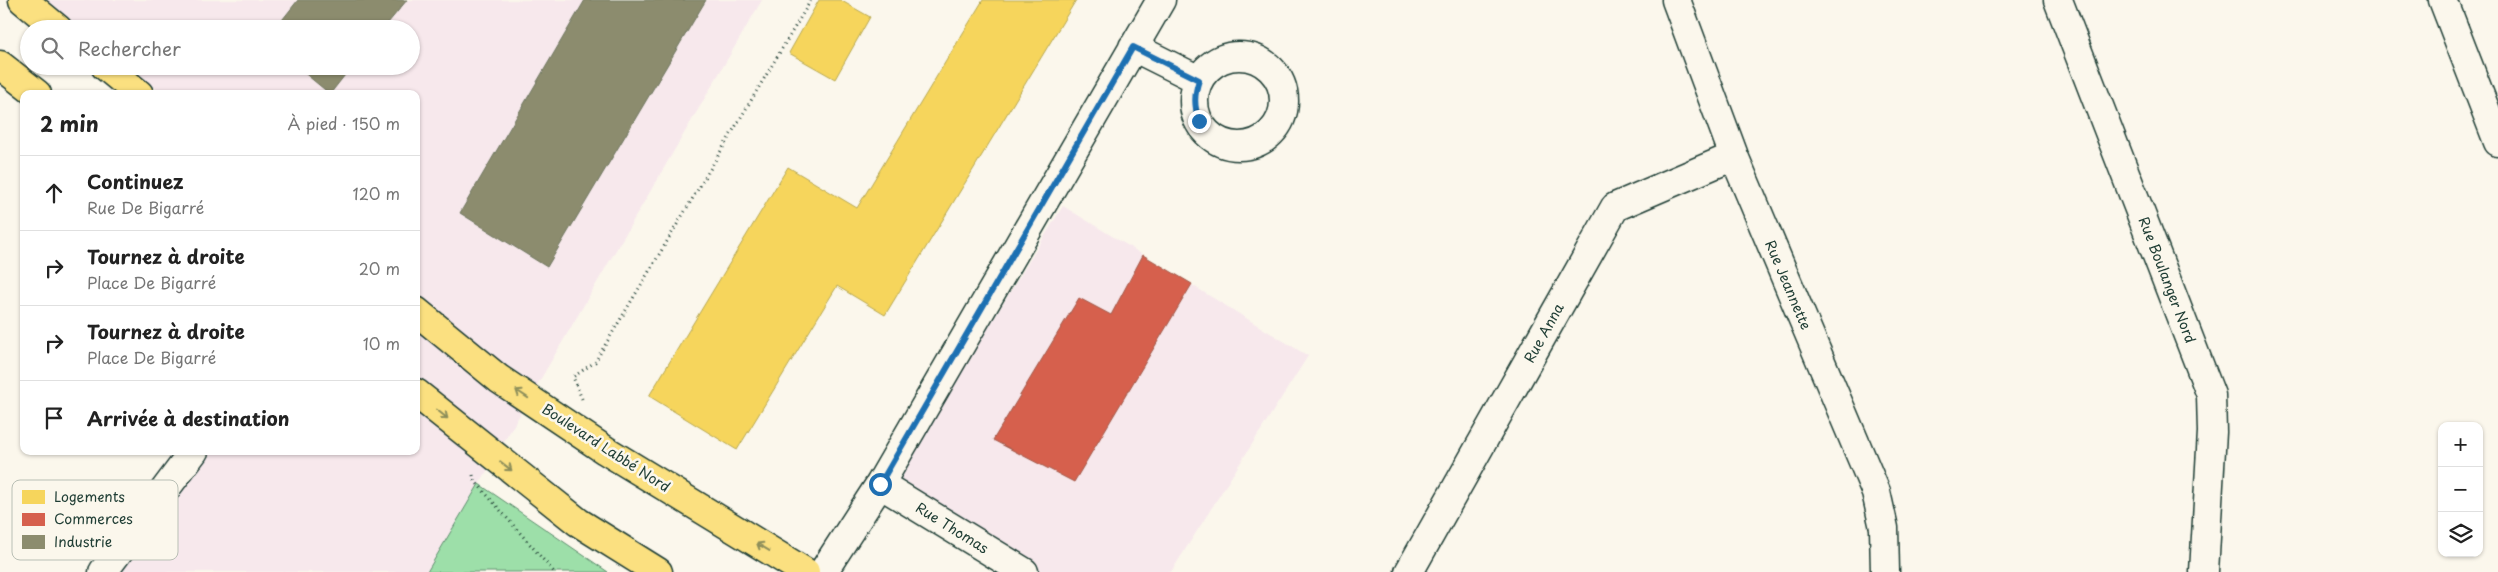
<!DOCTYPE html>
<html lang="fr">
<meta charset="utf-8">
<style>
body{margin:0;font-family:"Playpen Sans",sans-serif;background:#f6f6f6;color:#222}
.controls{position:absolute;right:15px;bottom:15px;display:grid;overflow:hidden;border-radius:10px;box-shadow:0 1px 4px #0004}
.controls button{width:45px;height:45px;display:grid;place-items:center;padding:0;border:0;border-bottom:1px solid #e0e0e0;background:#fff;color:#222;font:25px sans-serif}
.stop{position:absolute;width:15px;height:15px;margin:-11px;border:4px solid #1f6fb2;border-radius:50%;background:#fff}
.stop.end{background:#1f6fb2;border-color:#fff;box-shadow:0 1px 5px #0008}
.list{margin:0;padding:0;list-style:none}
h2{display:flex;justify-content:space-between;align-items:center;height:65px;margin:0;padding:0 20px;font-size:21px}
h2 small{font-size:16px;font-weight:400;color:#767676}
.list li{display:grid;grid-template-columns:32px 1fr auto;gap:15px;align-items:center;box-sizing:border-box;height:75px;padding:0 20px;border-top:1px solid #e0e0e0}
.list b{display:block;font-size:19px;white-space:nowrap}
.list p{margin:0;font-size:16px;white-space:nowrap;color:#767676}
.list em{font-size:16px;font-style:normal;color:#767676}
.icon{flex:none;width:28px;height:28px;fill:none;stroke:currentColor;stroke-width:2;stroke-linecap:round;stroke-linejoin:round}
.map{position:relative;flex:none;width:2498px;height:572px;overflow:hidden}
.search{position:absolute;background:#fff;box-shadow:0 1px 4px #0004;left:20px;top:20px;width:400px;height:55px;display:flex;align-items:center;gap:12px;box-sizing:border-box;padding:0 18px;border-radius:28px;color:#767676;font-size:19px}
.panel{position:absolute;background:#fff;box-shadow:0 1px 4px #0004;left:20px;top:90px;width:400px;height:365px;border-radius:10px}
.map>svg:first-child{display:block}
.built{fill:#f7e8ec}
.green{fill:#9ddfa9;stroke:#5e8e6e}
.homes{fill:#f6d55c;stroke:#b6a750}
.shops{fill:#d6604d;stroke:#9f5646}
.industry{fill:#8c8c6e;stroke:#6b745d}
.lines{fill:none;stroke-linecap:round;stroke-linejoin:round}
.minor-casing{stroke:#1f3d34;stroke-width:31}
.major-casing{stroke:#1f3d34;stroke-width:31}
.path{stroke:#1f3d34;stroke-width:3;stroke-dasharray:1 4;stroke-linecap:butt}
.minor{stroke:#fbf7ec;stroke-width:28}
.major{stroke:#fbe080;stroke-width:28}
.oneway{stroke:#8d8e5a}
.route{stroke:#1f6fb2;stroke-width:6}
.labels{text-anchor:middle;stroke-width:5;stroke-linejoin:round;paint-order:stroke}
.street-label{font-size:14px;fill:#1f3d34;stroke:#fbf7ec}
.key{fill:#fbf7ec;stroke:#b9bfb5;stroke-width:1}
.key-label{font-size:14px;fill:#1f3d34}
</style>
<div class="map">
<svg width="2498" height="572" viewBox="0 0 2498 572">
<rect width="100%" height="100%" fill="#fbf7ec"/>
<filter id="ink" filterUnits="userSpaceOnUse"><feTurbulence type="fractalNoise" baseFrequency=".02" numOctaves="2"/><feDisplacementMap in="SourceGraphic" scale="10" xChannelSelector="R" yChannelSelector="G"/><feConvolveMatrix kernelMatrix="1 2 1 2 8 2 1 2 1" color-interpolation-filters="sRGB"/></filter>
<g filter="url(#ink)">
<path class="built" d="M43 0H762L428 572H120L97 556 174 451H416V94H162L127 66H411V29H79Z
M1063 206 1308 356 1171 572H1043L893 483Z"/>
<path class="green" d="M479 484 608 572H427Z"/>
<path class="homes" d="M819 0H840L870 17 835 79 789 53Z
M983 0H1076L885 315 837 286 737 450 649 396 788 167 857 208Z"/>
<path class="shops" d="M1143 255 1192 284 1074 482 993 440 1079 298 1111 315Z"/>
<path class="industry" d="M298 0H407L383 29H275Z
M585 0H706L547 267 460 213Z
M296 66H352L330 94Z"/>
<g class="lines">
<defs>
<path id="minor" d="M1676 0 1734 156 1876 492 1884 528 1885 572
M2058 0 2211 395 2212 432 2204 572
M2443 0 2498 142
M1133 47 1199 80
M1194 101a45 45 0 1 1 90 0a45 45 0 1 1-90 0Z
M880 484 1024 572
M103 572 194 451
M823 572 880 484 1161 0
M1409 572 1615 207 1734 156"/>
<path id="major" d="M23 0 58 29
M0 65 37 94
M105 66 139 94
M416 311 499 379 605 450 805 572
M416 393 578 522 658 572"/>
</defs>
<use href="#minor" class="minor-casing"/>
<use href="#major" class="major-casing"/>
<path class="path" d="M582 399 573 377 595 362 811 0
M473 475 474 480 554 572"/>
<use href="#minor" class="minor"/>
<use href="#major" class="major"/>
</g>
<defs><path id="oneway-shaft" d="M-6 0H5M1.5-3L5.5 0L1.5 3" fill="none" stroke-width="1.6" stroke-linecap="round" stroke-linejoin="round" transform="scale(1.25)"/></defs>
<g class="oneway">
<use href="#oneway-shaft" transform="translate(522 394) rotate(-146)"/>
<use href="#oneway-shaft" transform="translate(442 414) rotate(39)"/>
<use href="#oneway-shaft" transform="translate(506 466) rotate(38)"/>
<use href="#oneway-shaft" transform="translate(763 547) rotate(-149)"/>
</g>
</g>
<g class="lines" filter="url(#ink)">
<path class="route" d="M880 484 1133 47 1199 80C1194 95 1194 105 1199 121"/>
</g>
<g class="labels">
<g class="street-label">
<text transform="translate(2167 280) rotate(69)" y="5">Rue Boulanger Nord</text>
<text transform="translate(1788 285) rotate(67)" y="5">Rue Jeannette</text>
<text transform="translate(1544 333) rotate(-61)" y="5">Rue Anna</text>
<text transform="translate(606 448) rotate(33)" y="5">Boulevard Labbé Nord</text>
<text transform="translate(952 528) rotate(32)" y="5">Rue Thomas</text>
</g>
</g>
<rect x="12" y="480" width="166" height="80" rx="8" class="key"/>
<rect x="22" y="490" width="23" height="14" fill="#f6d55c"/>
<rect x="22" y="513" width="23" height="13" fill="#d6604d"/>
<rect x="22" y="535" width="23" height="14" fill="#8c8c6e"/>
<g class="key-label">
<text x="54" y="502">Logements</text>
<text x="54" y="524">Commerces</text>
<text x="54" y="547">Industrie</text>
</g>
</svg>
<div class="controls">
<button>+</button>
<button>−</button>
<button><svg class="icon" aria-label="layers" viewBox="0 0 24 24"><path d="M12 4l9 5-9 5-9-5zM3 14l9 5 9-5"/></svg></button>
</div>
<div class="stop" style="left:880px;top:484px"></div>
<div class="stop end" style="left:1199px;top:121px"></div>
<div class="search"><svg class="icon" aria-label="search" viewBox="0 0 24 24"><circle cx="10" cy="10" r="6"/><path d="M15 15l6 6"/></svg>Rechercher</div>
<section class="panel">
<h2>2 min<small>À pied · 150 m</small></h2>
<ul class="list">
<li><svg class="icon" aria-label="ahead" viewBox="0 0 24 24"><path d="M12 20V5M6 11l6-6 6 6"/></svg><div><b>Continuez</b><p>Rue De Bigarré</p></div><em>120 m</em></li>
<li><svg class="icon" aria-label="right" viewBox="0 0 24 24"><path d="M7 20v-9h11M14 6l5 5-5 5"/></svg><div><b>Tournez à droite</b><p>Place De Bigarré</p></div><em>20 m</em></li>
<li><svg class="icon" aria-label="right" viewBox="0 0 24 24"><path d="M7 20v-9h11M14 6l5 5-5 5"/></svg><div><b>Tournez à droite</b><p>Place De Bigarré</p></div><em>10 m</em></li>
<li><svg class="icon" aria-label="arrive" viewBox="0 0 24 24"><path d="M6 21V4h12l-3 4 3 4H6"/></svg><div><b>Arrivée à destination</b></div></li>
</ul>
</section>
</div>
